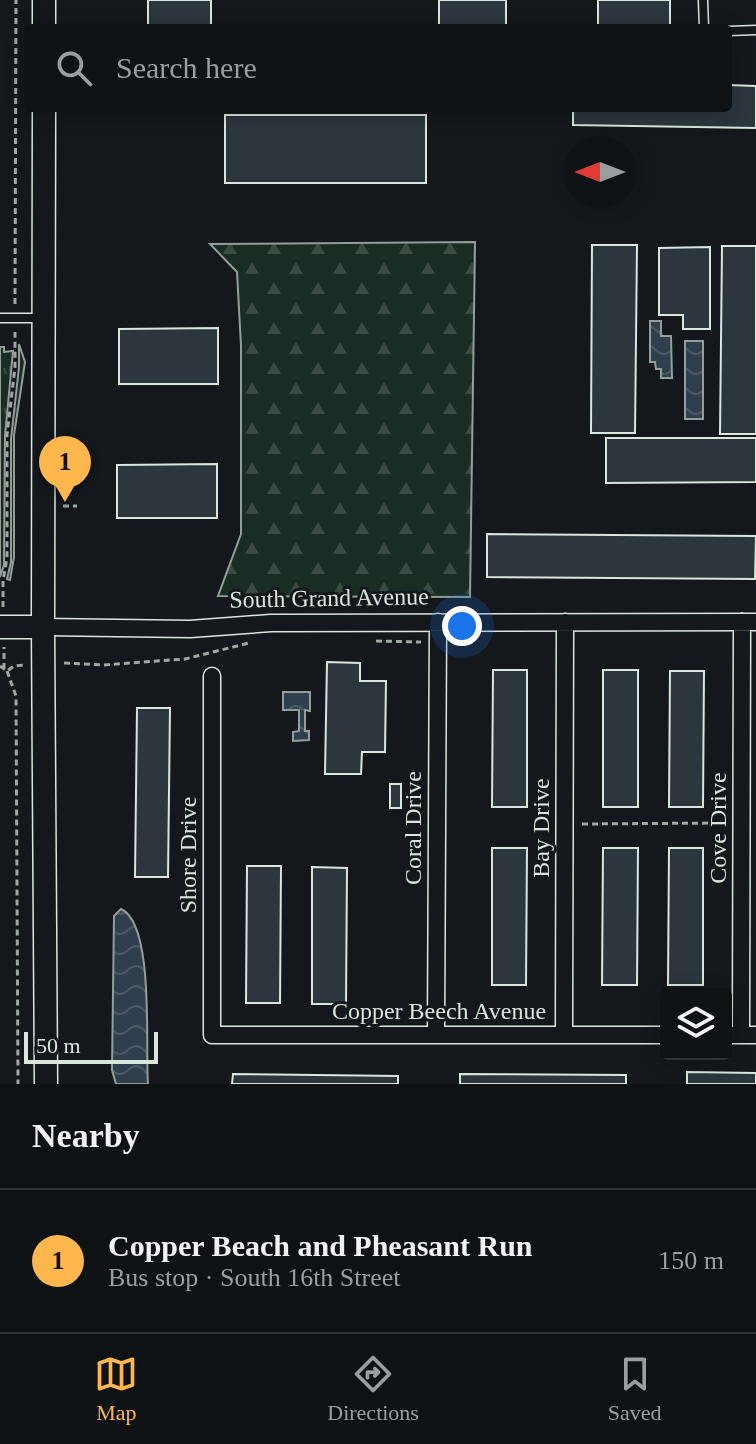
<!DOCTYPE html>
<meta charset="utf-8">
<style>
body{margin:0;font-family:"Times New Roman",serif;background:#1d2022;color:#f1f3f6}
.controls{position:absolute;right:24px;bottom:24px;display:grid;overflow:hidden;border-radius:8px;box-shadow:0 4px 20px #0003}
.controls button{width:72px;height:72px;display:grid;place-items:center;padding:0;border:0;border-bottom:2px solid #2f3234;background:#0f1215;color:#f1f3f6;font:40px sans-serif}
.compass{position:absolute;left:564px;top:136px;width:72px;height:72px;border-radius:50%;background:#0f1215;box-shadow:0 4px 20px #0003;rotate:270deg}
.scale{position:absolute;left:24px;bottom:20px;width:134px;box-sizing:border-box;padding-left:8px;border:4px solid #d8e6dc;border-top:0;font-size:22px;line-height:28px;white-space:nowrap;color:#d8e6dc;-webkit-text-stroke:6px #14181c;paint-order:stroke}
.you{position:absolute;left:462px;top:626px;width:28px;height:28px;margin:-20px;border:6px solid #fff;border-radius:50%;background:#1a73e8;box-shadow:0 0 0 12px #1a73e833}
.badge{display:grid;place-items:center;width:52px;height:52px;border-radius:50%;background:#ffb74d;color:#111;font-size:26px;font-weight:700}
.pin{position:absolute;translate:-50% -66px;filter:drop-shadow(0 2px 4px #0008)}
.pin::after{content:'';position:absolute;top:42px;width:28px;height:24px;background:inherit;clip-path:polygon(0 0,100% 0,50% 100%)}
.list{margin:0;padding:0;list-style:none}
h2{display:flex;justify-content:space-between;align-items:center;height:104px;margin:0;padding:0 32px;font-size:34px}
h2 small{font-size:26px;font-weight:400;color:#9b9ea0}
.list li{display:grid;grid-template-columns:52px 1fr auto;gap:24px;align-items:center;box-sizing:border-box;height:144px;padding:0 32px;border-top:2px solid #2f3234}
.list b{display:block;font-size:30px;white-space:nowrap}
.list p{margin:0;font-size:26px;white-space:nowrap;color:#9b9ea0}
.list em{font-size:26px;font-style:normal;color:#9b9ea0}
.icon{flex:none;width:44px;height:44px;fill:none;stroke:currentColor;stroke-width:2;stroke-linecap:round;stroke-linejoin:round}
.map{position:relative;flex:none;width:756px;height:1084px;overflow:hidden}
.search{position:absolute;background:#0f1215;box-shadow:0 4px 20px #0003;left:24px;right:24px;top:24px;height:88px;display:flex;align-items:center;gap:20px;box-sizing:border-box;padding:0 28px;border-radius:8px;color:#9b9ea0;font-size:30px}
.sheet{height:248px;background:#0f1215}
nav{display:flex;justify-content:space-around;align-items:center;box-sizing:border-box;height:112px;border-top:2px solid #2f3234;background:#0f1215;font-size:22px;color:#9b9ea0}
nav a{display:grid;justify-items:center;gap:4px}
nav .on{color:#ffb74d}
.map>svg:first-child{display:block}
.grass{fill:url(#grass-tufts);stroke:#939e99;stroke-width:2}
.forest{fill:url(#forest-firs);stroke:#939e99;stroke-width:2}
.water{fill:url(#water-waves);stroke:#939e99;stroke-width:2}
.building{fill:#2c363c;stroke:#d8e6dc;stroke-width:2}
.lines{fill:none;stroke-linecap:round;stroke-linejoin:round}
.lane-casing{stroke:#d8e6dc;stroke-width:11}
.street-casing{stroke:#d8e6dc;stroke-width:19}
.secondary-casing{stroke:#d8e6dc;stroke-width:25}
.path{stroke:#9da8a2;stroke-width:3;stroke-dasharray:6 4;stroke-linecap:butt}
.lane{stroke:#14181c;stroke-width:8}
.street{stroke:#14181c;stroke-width:16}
.secondary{stroke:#14181c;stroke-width:22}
.labels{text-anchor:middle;stroke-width:6;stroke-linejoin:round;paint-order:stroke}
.street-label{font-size:24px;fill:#d8e6dc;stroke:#14181c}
</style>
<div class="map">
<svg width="756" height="1084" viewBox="0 0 756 1084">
<defs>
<pattern id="grass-tufts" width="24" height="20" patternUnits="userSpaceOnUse" patternTransform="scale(2)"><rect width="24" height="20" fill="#1a2d24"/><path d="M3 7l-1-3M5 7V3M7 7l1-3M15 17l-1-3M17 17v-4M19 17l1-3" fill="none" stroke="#3b4b43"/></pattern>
<pattern id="forest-firs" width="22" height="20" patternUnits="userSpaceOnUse" patternTransform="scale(2)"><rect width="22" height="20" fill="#1a2d24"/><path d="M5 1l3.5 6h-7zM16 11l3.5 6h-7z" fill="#3b4b43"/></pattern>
<pattern id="water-waves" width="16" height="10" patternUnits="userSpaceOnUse" patternTransform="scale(2)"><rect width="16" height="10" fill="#2f3f4d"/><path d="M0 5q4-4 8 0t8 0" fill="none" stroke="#4c5b66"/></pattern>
</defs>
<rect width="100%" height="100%" fill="#14181c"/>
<path class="grass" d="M19 344 25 362 14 435V557L10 580 7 579 11 562V439L19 367Z
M0 347H4V352L13 351 5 436 4 565 0 577Z"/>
<path class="forest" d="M475 242 470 597 218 596 241 534V346L237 272 210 244Z"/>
<path class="water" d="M650 321H661V336H671L672 378H661V369H656L655 362H650Z
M685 341H703V419H685Z
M283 692H310V711L305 710V731H309V740L293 741V732L299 731V710H283Z
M121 909C155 924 145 1049 148 1084H116L112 1070 114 916Z"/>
<path class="building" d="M148 0H211V28H148Z
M439 0H506V28H439Z
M598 0H670V28H598Z
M728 85 756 86V128L573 125V108H728Z
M225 115H426V183H225Z
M592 245H637L635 433H591Z
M722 246H756V434H720Z
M710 247V329H683V315H659V248Z
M218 328V384H119V329Z
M606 438H756V482L606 483Z
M217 464V518H117V465Z
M487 534 756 536 755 579 487 577Z
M327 662 360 663V681H386L385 752H362L361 774H325Z
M493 670H527V807H492Z
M603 670H638V807H603Z
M670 671H704L703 807H669Z
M137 708H170L168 877H135Z
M390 784H401V808H390Z
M492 848H527L526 985H492Z
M603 848H638L637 985H602Z
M669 848H703V985H668Z
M247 866H281L280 1003H246Z
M312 867 347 868 346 1004H312Z
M687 1072 756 1073V1084H687Z
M233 1074 398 1076V1084H232Z
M460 1074 626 1075V1084H460Z"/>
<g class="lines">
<defs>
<path id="lane" d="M703 0 704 28
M728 31 756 30
M0 318H43"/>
<path id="street" d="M43 627 190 629 271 623 756 622
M212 676V1035H666
M436 1035 438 622
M564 1035 565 622
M726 1035H756
M741 1035 742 622"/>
<path id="secondary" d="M44 28V0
M44 108 43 627 46 1084
M0 627H43"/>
</defs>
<use href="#lane" class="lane-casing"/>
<use href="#street" class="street-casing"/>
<use href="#secondary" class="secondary-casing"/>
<path class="path" d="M15 304 16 0
M63 506H77
M3 607V581L7 558V435L15 367V332
M376 641 421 642
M64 663 103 665 185 659 249 643
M0 666 7 671 14 666 24 665
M4 669V647
M7 671 16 696 18 1084
M582 824 724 823"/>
<use href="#lane" class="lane"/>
<use href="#street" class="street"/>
<use href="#secondary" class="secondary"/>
</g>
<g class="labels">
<g class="street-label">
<text transform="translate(329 598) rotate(-1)" y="8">South Grand Avenue</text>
<text transform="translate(413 828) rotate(-90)" y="8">Coral Drive</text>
<text transform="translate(541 828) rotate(-90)" y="8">Bay Drive</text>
<text transform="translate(718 828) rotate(-90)" y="8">Cove Drive</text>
<text transform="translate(188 855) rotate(-90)" y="8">Shore Drive</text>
<text x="439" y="1019">Copper Beech Avenue</text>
</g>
</g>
</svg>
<div class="controls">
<button><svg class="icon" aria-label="layers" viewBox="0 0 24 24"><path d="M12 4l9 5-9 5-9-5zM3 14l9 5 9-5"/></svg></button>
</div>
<svg class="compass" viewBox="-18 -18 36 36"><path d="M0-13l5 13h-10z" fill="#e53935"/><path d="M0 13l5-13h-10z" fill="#9b9ea0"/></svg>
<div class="scale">50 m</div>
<div class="you"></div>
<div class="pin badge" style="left:65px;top:502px">1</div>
<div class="search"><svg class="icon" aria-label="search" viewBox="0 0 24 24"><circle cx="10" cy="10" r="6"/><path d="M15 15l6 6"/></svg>Search here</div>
</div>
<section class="sheet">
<h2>Nearby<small></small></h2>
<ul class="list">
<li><span class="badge">1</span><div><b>Copper Beach and Pheasant Run</b><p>Bus stop · South 16th Street</p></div><em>150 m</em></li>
</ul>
</section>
<nav>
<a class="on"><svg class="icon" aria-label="map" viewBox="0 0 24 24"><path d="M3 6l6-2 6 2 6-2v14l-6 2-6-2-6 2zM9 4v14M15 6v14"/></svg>Map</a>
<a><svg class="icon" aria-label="directions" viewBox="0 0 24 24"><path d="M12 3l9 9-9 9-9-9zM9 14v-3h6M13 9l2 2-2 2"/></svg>Directions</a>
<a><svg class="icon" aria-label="saved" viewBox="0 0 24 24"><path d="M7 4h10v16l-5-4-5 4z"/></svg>Saved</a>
</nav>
